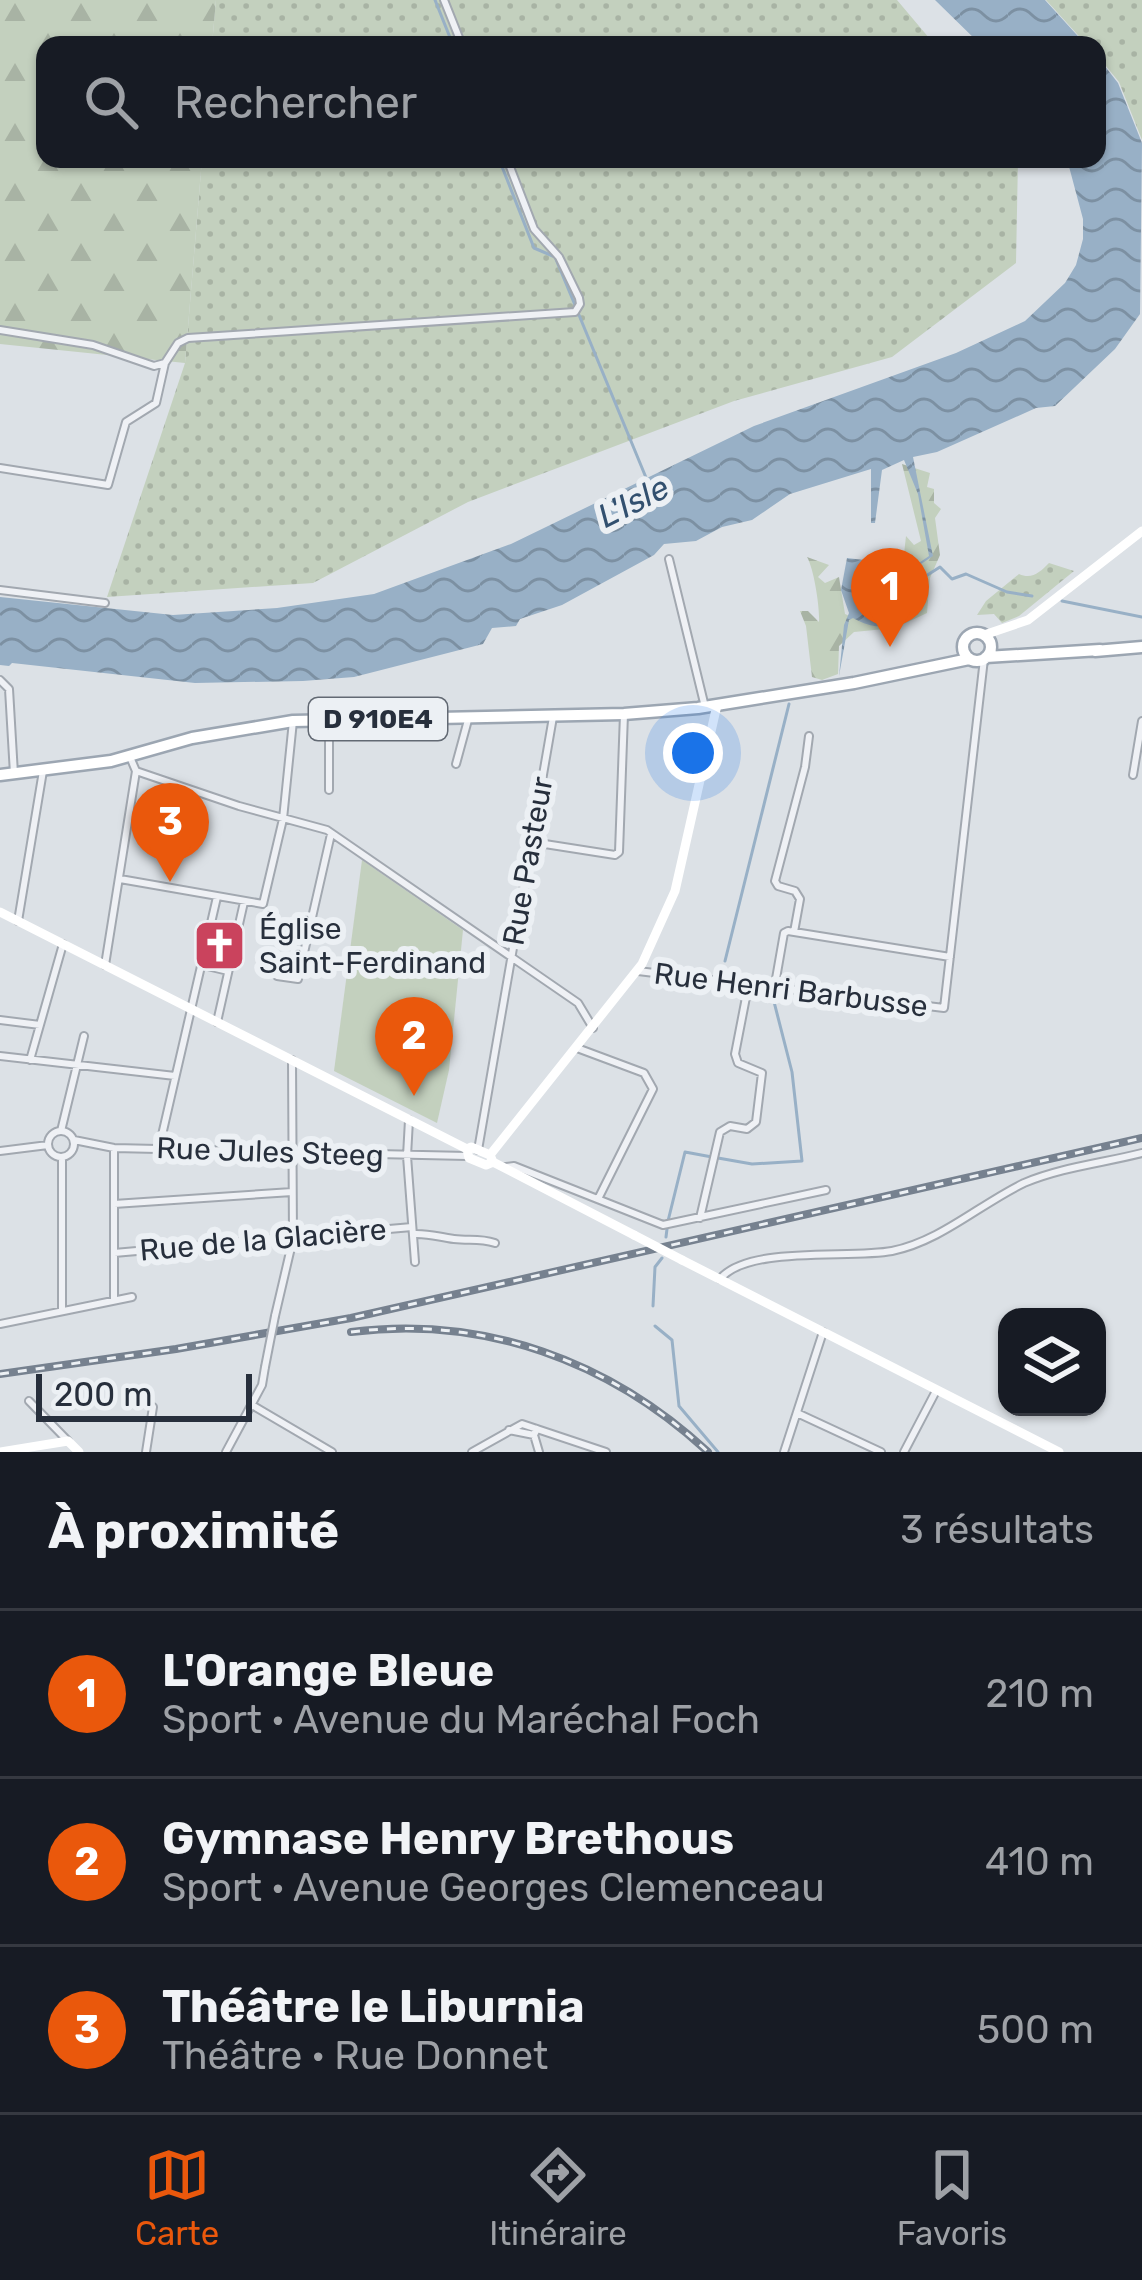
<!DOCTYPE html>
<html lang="fr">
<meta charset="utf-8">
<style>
body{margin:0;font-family:Rubik,sans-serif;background:#20242c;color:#f1f3f6}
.controls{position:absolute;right:36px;bottom:36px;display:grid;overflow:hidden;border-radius:24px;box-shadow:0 3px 9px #0004}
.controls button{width:108px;height:108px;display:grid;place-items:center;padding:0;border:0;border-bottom:3px solid #363941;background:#171b24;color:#f1f3f6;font:60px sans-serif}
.scale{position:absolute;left:36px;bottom:30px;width:216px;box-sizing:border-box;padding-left:12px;border:6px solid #272f3c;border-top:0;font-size:33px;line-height:42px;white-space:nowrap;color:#272f3c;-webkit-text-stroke:9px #ecf0f4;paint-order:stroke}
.you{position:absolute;left:693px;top:753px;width:42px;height:42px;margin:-30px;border:9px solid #fff;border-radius:50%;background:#1a73e8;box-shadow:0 0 0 18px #1a73e833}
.badge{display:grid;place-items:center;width:78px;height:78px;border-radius:50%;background:#ea580c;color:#fff;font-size:39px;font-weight:700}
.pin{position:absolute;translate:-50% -99px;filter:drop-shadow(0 3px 6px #0008)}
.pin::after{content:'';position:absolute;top:63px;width:42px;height:36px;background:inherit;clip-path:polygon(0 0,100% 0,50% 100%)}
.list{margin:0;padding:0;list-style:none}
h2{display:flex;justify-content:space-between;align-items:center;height:156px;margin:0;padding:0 48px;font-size:51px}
h2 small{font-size:39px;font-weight:400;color:#9ea1a6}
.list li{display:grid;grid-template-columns:78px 1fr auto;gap:36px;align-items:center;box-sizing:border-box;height:168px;padding:0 48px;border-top:3px solid #363941}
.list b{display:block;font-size:45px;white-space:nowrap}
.list p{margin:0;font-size:39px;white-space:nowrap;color:#9ea1a6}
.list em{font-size:39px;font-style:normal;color:#9ea1a6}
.icon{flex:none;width:66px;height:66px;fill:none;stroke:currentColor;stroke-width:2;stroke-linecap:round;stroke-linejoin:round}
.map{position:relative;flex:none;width:1142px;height:1452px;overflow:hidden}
.search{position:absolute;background:#171b24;box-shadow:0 3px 9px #0004;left:36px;right:36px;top:36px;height:132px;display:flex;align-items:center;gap:30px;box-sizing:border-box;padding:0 42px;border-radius:24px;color:#9ea1a6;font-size:45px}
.sheet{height:660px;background:#171b24}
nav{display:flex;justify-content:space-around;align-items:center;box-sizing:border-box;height:168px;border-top:3px solid #363941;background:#171b24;font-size:33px;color:#9ea1a6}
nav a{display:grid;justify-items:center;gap:6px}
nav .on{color:#ea580c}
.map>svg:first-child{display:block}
.grass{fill:url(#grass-dots)}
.forest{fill:url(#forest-firs)}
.garden{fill:#c3d0be}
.water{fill:url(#water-waves)}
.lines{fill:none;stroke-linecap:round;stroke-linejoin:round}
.stream{stroke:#98b0c6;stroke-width:3}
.street-casing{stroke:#a2a8b0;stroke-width:10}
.primary-casing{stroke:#9ca6b2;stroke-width:15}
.street{stroke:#eff1f5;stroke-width:6}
.secondary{stroke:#fff;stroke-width:9}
.primary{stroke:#fff;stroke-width:10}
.rail-casing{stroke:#76818f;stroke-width:8}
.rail{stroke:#ecf0f4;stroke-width:3;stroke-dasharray:9;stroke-linecap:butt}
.street-bridge-casing{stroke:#a2a8b0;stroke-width:10;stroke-linecap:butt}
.street-bridge{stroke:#eff1f5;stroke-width:6}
.secondary-bridge{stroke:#fff;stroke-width:9}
.labels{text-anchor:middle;stroke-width:12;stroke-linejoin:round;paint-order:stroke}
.shield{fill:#ecf0f4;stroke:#626973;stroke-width:3}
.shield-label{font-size:27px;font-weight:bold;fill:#272f3c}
.street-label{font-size:30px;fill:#272f3c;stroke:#ecf0f4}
.poi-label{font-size:30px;fill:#272f3c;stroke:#ecf0f4;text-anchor:start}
.water-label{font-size:33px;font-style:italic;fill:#32506f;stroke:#ecf0f4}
</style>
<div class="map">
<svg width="1142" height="1452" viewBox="0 0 1142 1452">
<defs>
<pattern id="grass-dots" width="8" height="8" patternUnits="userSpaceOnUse" patternTransform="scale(3)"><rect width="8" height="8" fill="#c3d0be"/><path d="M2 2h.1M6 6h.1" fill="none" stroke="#a8b3a4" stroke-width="1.8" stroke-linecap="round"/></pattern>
<pattern id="forest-firs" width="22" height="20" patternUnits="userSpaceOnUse" patternTransform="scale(3)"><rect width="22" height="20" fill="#c3d0be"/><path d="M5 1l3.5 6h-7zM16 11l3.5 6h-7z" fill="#a8b3a4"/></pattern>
<pattern id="water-waves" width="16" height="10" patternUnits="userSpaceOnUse" patternTransform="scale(3)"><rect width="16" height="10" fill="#98b0c6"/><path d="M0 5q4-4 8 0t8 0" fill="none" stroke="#7c90a2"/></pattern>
</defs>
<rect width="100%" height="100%" fill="#dce1e6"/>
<path class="grass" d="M216 0H897L935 45H212Z
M1046 0H1142V140L1119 82 1097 55V45H1087Z
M202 159H1018L1016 263 892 357 734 401 468 502 313 583 107 597 185 363Z
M1049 563 1074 571 1019 616 1002 623 994 614 977 615 986 601 1019 574C1032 580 1040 572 1049 563Z"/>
<path class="forest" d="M0 0H216L212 45H45V159H202L185 363 0 344Z
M902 464 930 473 927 487 934 489V503L941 509 935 518 940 555 930 578 927 613 895 628 854 632 839 646 838 674 822 680 812 677 806 626 800 611H808L819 622C820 608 814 569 807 557L829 565 818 577 825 583 839 577 845 614C896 637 898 627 912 579L899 562 904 554 906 536 914 545 921 541Z"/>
<path class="garden" d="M362 860 463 930 449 1070 437 1123 334 1071Z"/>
<path class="water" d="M935 0H1045L1086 45H981Z
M1097 56 1118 83 1142 143 1140 314 1115 349 1055 406 1036 408 937 452 913 457 933 556 921 564V572L910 573C902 610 897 642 853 618L849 620 839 676 844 625 849 613 841 590 847 558 907 565 910 569 929 556 918 494 904 460 882 470 875 523H871V469L790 494 752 520 722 527 696 541 664 544 654 555 562 605 520 619 516 626 492 628 483 644 354 677 303 681 195 683 12 663 9 666 0 665V597L173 615 277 608 374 594 511 544 754 426 956 353 1025 321 1065 283 1076 265 1083 239V219L1067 159H1097Z"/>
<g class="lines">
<path class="stream" d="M435 0 453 45
M499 159 534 248 555 257 575 305
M579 315 647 480
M907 588 940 567 952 579 966 574 1007 592 1032 596
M1062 601 1142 617
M725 961 789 704
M718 1158 752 1164 802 1161 792 1072 772 994
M668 1221 685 1152 712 1157
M666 1237 667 1229
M653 1306 655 1267 662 1258
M655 1326 672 1340 679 1406 718 1452"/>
<defs>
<path id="street" d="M444 0 462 45
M0 330 93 345 154 366 165 363 178 343 188 338 575 312 580 304 579 298 559 257 534 229 507 159
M0 468 108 485 126 422 156 403 165 363
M669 559 705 707
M0 590 105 603
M0 680 9 689 14 774
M329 720V790
M456 764 468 720
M136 771 239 806 327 830 578 1003 593 1028
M1133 775 1142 721
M532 842 615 855 619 852 624 714
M120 879 263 904 283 819 293 721
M18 921 43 771
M794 932 800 899 795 891 778 886 775 881 805 767 809 736
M105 965 136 771 130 757
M203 965 228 971
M638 971 944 1008 984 659
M277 976 298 979 331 834
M774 990 784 933 788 931 950 957
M0 1020 40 1025
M217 1022 244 902
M577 1048 644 1073 653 1089 598 1199
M0 1056 175 1076
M30 1060 63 944
M409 1120 407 1156 415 1262
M48 1144a13 13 0 1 1 26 0a13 13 0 1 1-26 0Z
M61 1131 84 1036
M74 1140 114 1148 467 1156
M114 1148V1300
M159 1148 217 897
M478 1150 553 717
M0 1151 48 1145
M62 1158V1311
M506 1167 514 1166 663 1225 826 1190
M114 1204 292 1192
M700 1218 720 1132 730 1126 747 1129 756 1122 762 1073 738 1063 735 1054 748 987
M413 1234C429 1233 438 1237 454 1239 469 1241 479 1238 495 1243
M114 1253 412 1227
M720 1279C748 1245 849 1259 892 1251 941 1241 980 1204 1024 1183 1062 1167 1103 1163 1142 1153
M275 1316 293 1239 292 1060
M0 1324 132 1297
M29 1401 68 1441
M252 1405 332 1452
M797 1413 881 1452
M509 1430 534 1435 537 1429
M534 1435 539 1452
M146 1452 153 1407
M226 1452 262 1385 265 1367
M472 1452 522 1424 606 1452
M784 1452 823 1332
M904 1452 936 1391"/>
<path id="primary" d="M963 647a14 14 0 1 1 28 0a14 14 0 1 1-28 0Z
M1095 651 1142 647
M986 657 1100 650
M0 775 111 761 192 738 293 721 624 714 698 708 854 683 969 659"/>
</defs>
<use href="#street" class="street-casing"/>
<use href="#primary" class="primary-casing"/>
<use href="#street" class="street"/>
<path class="secondary" d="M984 635 1028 620 1142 531
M0 912 467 1149 471 1147 490 1155 493 1162 486 1165 469 1158 467 1149
M490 1155 642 964 675 891 717 705
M493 1162 634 1235
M682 1260 1059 1452
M0 1452 68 1441 79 1452"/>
<use href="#primary" class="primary"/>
<defs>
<path id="rail" d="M351 1332C484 1315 610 1361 708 1452
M0 1374 176 1349 351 1318 1142 1138"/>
</defs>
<use href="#rail" class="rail-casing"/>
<use href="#rail" class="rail"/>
<defs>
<path id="street-bridge" d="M265 1367 275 1316"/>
</defs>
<use href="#street-bridge" class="street-bridge-casing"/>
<use href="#street-bridge" class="street-bridge"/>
<path class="secondary-bridge" d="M634 1235 682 1260"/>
</g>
<defs>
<symbol id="church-square" viewBox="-11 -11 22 22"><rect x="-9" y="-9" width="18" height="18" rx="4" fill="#ca435d" stroke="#ecf0f4"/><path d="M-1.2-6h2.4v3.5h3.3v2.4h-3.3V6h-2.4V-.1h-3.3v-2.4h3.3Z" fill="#fff"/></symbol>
</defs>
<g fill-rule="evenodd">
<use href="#church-square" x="190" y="916" width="59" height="59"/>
</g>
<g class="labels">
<rect class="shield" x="309" y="698" width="138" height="42" rx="9"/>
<g class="shield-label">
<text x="378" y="728">D 910E4</text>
</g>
<g class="street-label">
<text transform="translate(528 861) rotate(-80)" y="10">Rue Pasteur</text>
<text transform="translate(791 990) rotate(7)" y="10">Rue Henri Barbusse</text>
<text transform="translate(270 1152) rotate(2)" y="10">Rue Jules Steeg</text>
<text transform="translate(263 1240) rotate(-5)" y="10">Rue de la Glacière</text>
</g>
<g class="poi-label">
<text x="259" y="939">Église<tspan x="259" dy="34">Saint-Ferdinand</tspan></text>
</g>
<g class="water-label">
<text transform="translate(633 501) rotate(-27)" y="12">L'Isle</text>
</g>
</g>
</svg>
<div class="controls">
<button><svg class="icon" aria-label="layers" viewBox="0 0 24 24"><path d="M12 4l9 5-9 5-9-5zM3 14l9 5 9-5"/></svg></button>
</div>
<div class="scale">200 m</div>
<div class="you"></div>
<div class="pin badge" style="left:890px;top:647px">1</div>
<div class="pin badge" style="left:414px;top:1096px">2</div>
<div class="pin badge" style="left:170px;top:882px">3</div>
<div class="search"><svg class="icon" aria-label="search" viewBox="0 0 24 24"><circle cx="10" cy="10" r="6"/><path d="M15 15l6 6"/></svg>Rechercher</div>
</div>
<section class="sheet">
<h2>À proximité<small>3 résultats</small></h2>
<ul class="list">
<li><span class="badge">1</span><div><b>L'Orange Bleue</b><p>Sport · Avenue du Maréchal Foch</p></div><em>210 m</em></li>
<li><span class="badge">2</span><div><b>Gymnase Henry Brethous</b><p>Sport · Avenue Georges Clemenceau</p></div><em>410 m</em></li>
<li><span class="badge">3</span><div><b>Théâtre le Liburnia</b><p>Théâtre · Rue Donnet</p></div><em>500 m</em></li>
</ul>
</section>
<nav>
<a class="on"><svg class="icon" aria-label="map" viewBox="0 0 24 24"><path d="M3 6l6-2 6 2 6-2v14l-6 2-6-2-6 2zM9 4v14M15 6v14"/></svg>Carte</a>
<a><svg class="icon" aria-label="directions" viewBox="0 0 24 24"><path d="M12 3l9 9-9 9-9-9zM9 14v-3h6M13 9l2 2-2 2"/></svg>Itinéraire</a>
<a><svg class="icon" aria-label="saved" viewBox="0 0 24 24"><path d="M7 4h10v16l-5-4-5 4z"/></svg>Favoris</a>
</nav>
